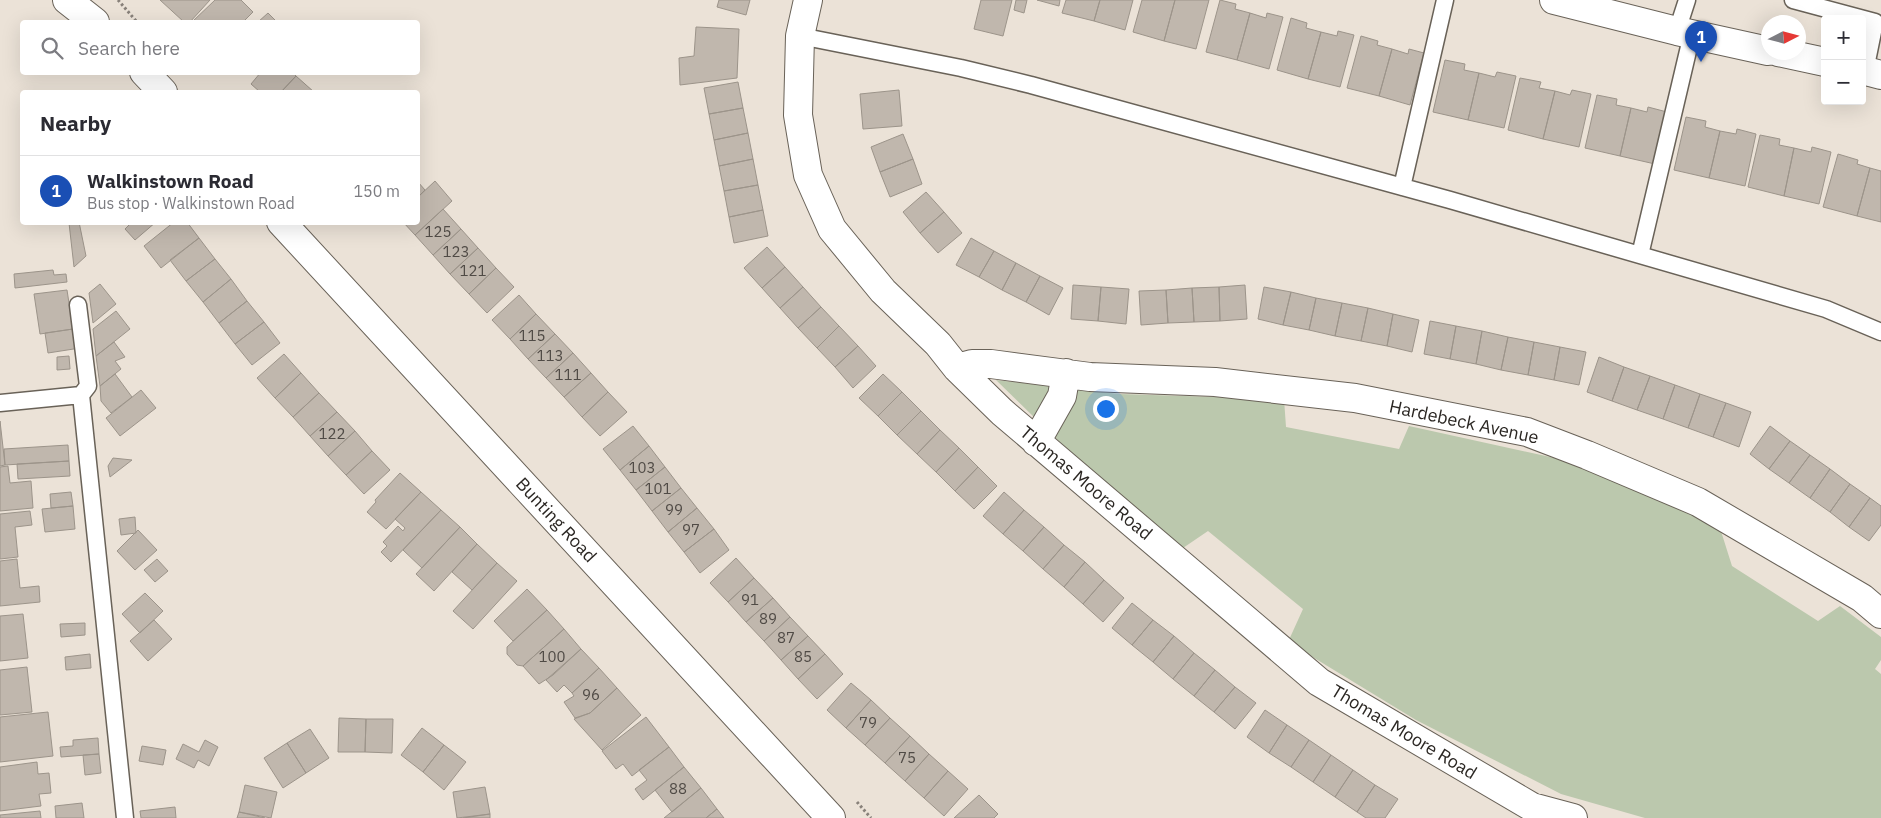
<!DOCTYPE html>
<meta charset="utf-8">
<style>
body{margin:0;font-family:"IBM Plex Sans",sans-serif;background:#f2f2f3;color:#2b2b33}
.controls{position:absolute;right:15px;top:15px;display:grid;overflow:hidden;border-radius:5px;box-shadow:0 5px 20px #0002}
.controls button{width:45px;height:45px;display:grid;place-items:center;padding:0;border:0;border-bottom:1px solid #e1e1e2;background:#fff;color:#2b2b33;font:25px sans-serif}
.compass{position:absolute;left:1761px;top:15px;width:45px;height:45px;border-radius:50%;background:#fff;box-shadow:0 5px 20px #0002;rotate:84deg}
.you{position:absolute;left:1105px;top:408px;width:18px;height:18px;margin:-12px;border:4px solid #fff;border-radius:50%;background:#1a73e8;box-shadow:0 0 0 8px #1a73e833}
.badge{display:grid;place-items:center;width:32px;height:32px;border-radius:50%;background:#126268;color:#fff;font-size:16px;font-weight:700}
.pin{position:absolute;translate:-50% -41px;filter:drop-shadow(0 1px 2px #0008)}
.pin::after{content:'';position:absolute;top:26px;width:18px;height:15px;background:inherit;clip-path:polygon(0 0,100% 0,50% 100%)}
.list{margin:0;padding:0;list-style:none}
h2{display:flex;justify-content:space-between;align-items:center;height:65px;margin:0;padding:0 20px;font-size:21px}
h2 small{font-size:16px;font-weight:400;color:#7c7c81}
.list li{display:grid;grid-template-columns:32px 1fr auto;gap:15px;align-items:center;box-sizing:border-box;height:70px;padding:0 20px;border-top:1px solid #e1e1e2}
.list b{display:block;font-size:19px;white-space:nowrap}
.list p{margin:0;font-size:16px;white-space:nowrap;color:#7c7c81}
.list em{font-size:16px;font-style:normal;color:#7c7c81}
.icon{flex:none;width:28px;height:28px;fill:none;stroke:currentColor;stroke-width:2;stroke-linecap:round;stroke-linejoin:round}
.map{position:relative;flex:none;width:1881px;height:818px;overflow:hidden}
.search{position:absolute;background:#fff;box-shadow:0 5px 20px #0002;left:20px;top:20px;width:400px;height:55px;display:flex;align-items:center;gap:12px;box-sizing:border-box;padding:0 18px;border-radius:5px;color:#7c7c81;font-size:19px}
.panel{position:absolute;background:#fff;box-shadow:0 5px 20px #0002;left:20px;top:90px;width:400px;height:135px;border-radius:5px}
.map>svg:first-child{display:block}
.green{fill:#bbc8ad}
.building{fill:#c0b7ad;stroke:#9c948a}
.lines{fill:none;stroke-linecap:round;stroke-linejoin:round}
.service-casing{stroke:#696258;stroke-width:19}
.minor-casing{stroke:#696258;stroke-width:30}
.secondary-casing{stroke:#696258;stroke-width:30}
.path{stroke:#88817a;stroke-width:3;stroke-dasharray:2.5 2.5;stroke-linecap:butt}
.service{stroke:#fff;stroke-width:16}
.minor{stroke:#fff;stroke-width:28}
.secondary{stroke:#fff;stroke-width:28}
.labels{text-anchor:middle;stroke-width:4;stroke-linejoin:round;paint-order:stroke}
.number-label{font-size:15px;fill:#504b46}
.street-label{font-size:18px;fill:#2b2723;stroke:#fff}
</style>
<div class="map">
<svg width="1881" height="818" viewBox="0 0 1881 818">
<rect width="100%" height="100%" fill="#ebe2d7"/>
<path class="green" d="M996 380 1120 394 1284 399 1286 427 1399 449 1409 426 1587 465 1720 528 1732 566 1818 621 1840 606 1881 637V660L1875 669 1881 674V818H1645L1561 794 1416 720 1288 642 1303 609 1208 531 1183 548 1079 461Z"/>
<path class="building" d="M160 0H210L190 22H184Z
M215 0H241L253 12 243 22H192Z
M719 0H750L746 15 717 7Z
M981 0H1012L1003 36 974 29Z
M1016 0H1027L1024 13 1014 10Z
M1037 0H1060L1059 6Z
M1066 0H1100L1094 21 1062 13Z
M1100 0H1133L1125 30 1094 21Z
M1142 0H1175L1164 41 1133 32Z
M1175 0H1209L1196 49 1164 41Z
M1220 0 1236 4 1235 9 1250 13 1237 60 1206 52Z
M268 13 277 22H258Z
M1250 13 1266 18 1267 13 1283 17 1269 69 1237 60Z
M1291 18 1307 23 1306 28 1321 32 1308 79 1277 70Z
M696 27 739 29 737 78 680 85 679 58 694 56Z
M1338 31 1354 35 1340 87 1308 79 1321 32 1337 36Z
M1361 36 1378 41 1377 45 1392 49 1379 96 1347 88Z
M1392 49 1408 54 1409 49 1424 53 1410 105 1379 96Z
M1445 60 1465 64 1464 70 1479 73 1468 120 1433 112Z
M261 72H292L296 76 281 92H260L251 84Z
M1497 72 1516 76 1504 128 1468 120 1479 73 1495 77Z
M296 76 314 92H281Z
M1520 78 1541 82 1539 88 1555 91 1543 139 1508 130Z
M738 82 743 108 709 114 704 88Z
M899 90 902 126 863 129 860 94Z
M1572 90 1591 94 1579 147 1543 139 1555 91 1570 95Z
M1597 95 1617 99 1616 105 1631 108 1620 156 1585 148Z
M1648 107 1667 112 1655 164 1620 156 1631 108 1647 112Z
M743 108 748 133 714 140 709 114Z
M1686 117 1706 121 1705 127 1720 131 1709 178 1674 170Z
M1737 129 1756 134 1745 186 1709 178 1720 131 1736 134Z
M748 133 753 159 719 166 714 140Z
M903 134 913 159 880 172 871 147Z
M1760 135 1780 139 1779 145 1794 148 1784 196 1748 187Z
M1812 147 1831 152 1819 204 1784 196 1794 148 1811 152Z
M1838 154 1858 160 1857 164 1870 168 1857 216 1823 207Z
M753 159 758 185 724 191 719 166Z
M913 159 922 184 890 197 880 172Z
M1870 168 1881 171V222L1857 216Z
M435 181 452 201 415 235 403 222H418V197Z
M418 182 425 190 418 197Z
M758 185 763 210 729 217 724 191Z
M926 192 944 212 920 233 903 212Z
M443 209 461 229 433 255 415 235Z
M763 210 768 236 734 243 729 217Z
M944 212 962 233 938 253 920 233Z
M79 222 86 256 74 267 69 223Z
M132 222H156L135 240 125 229Z
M174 222H187L199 238 161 268 144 246Z
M461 229 478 248 450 274 433 255Z
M199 238 215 259 186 281 170 260Z
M971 238 994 251 979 277 956 265Z
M767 247 785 267 762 288 744 268Z
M478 248 496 268 469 294 450 274Z
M994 251 1016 263 1002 290 979 277Z
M215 259 231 279 203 302 186 281Z
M1016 263 1040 276 1026 302 1002 290Z
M785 267 803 287 780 308 762 288Z
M496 268 514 287 487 313 469 294Z
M53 270 54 275 66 274 67 282 15 288 14 274Z
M1040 276 1063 288 1049 315 1026 302Z
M231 279 247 301 219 323 203 302Z
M100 284 116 304 93 323 89 293Z
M1073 285 1101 287 1098 321 1071 319Z
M1245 285 1247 319 1220 321 1219 287Z
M803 287 821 307 798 328 780 308Z
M1101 287 1129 289 1126 324 1098 321Z
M1219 287 1220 321 1194 322 1192 288Z
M1264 287 1291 292 1283 325 1258 319Z
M1192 288 1194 322 1168 323 1166 290Z
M67 290 73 329 40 334 34 294Z
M1166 290 1168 323 1141 325 1139 291Z
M1291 292 1316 298 1309 330 1283 325Z
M519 295 536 314 510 339 492 320Z
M1316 298 1342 303 1335 336 1309 330Z
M247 301 264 322 235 344 219 323Z
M1342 303 1368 308 1361 341 1335 336Z
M821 307 839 326 817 348 798 328Z
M1368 308 1393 314 1387 346 1361 341Z
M116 311 130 329 96 356 93 329Z
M536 314 555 334 528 359 510 339Z
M1393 314 1419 320 1412 352 1387 346Z
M1430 321 1456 326 1450 359 1424 354Z
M264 322 280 343 252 365 235 344Z
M839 326 858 346 835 367 817 348Z
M1456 326 1482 331 1476 364 1450 359Z
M73 329V335H78L80 348 48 353 45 333Z
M1482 331 1508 337 1501 370 1476 364Z
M555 334 573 353 546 378 528 359Z
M1508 337 1534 342 1528 375 1501 370Z
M114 342 125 357 115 361 121 369 100 386 96 356Z
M1534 342 1560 347 1554 380 1528 375Z
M858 346 876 366 853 388 835 367Z
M1560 347 1586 352 1579 385 1554 380Z
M573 353 591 373 564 397 546 378Z
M284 354 301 373 275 398 257 378Z
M69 356 70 369 57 370V357Z
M1599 357 1624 367 1612 401 1587 392Z
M1624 367 1650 376 1637 410 1612 401Z
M301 373 319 393 293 417 275 398Z
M591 373 608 392 582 417 564 397Z
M115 374 132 397 111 413 101 401 100 386Z
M883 374 902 392 878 416 859 398Z
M1650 376 1675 385 1663 419 1637 410Z
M1675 385 1700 394 1688 428 1663 419Z
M141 390 156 408 120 436 106 418Z
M608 392 627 412 600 436 582 417Z
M902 392 921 411 897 435 878 416Z
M319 393 337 412 310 436 293 417Z
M1700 394 1726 403 1713 437 1688 428Z
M1726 403 1751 412 1739 447 1713 437Z
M921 411 940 430 917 454 897 435Z
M337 412 355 431 328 456 310 436Z
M0 421 5 465 0 466Z
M633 426 649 446 620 470 603 449Z
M1770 426 1790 441 1769 469 1750 454Z
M940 430 959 448 936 472 917 454Z
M355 431 372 451 346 475 328 456Z
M1790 441 1810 455 1789 483 1769 469Z
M68 445 69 461 5 465 4 449Z
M649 446 665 467 636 490 620 470Z
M959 448 978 467 955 491 936 472Z
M372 451 390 470 364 494 346 475Z
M1810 455 1830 469 1810 498 1789 483Z
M113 458 132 460 110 477 108 466Z
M69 461 70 476 18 479 17 464Z
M8 466 10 483 31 481 33 508 0 511V467Z
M665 467 681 488 652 511 636 490Z
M978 467 997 486 974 509 955 491Z
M1830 469 1850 484 1830 512 1810 498Z
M400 473 421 492 386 529 367 512 376 502 375 500Z
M1850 484 1870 498 1849 527 1830 512Z
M681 488 697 508 668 532 652 511Z
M71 492 73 506 51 508 50 494Z
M421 492 441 510 391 562 381 552 387 546 383 542 398 526 403 531 405 528 395 519Z
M1004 492 1024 510 1003 534 983 516Z
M1870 498 1881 506V525L1869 541 1849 527Z
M73 506 75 529 45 532 42 509Z
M697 508 714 529 684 552 668 532Z
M441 510 460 527 422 568 403 550Z
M1024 510 1044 527 1023 551 1003 534Z
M30 511 32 525 15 527 18 557 0 559V514Z
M135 517 136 533 121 535 119 519Z
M460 527 477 544 434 591 416 574Z
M1044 527 1064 545 1043 569 1023 551Z
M714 529 729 550 700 573 684 552Z
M138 530 157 550 135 570 117 551Z
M477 544 497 563 472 590 452 572Z
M1064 545 1085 562 1064 587 1043 569Z
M736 558 754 578 728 602 710 583Z
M17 559 20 588 39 586 40 602 0 606V561Z
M157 559 168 571 155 582 144 570Z
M1085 562 1104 580 1083 604 1064 587Z
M497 563 517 581 473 629 453 611Z
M754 578 773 598 746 622 728 602Z
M1104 580 1124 598 1103 622 1083 604Z
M527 589 547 610 513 641 494 621Z
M145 593 163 611 140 633 122 614Z
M773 598 790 617 764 641 746 622Z
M1132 603 1153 620 1132 645 1112 628Z
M547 610 564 629 523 666 517 665 507 654V647Z
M23 614 28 658 0 661V616Z
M790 617 808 636 781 660 764 641Z
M154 620 172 639 148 661 130 641Z
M1153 620 1174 636 1153 662 1132 645Z
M85 623V635L61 637 60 624Z
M564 629 581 649 553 675 539 684 523 666Z
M808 636 825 654 798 679 781 660Z
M1174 636 1194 653 1173 679 1153 662Z
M581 649 599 668 572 693 564 685 557 692 546 680Z
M1194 653 1215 670 1194 696 1173 679Z
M90 654 91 668 66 670 65 657Z
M825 654 843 674 817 699 798 679Z
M27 667 32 712 0 715V670Z
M599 668 617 688 590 713 575 718 564 702 574 696 572 693Z
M1215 670 1235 687 1214 712 1194 696Z
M851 683 871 700 846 728 827 710Z
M1235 687 1256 703 1235 729 1214 712Z
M617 688 641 715 602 750 574 719 590 713Z
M871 700 890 718 865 745 846 728Z
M1265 710 1287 725 1269 753 1247 737Z
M48 712 53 756 0 762V717Z
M646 717 669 747 632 776 623 764 616 769 602 751Z
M339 718 366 719 365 752H338Z
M890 718 910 736 885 763 865 745Z
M366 719H393L392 753 365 752Z
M1287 725 1309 740 1291 767 1269 753Z
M422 728 444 745 423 772 401 755Z
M310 729 329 758 306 773 287 743Z
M910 736 929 754 905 781 885 763Z
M98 738 99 754 61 757 60 747 73 746V740Z
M205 740 218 747 209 766 198 760 194 768 176 759 183 744 199 752Z
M1309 740 1331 755 1313 782 1291 767Z
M287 743 306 773 283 788 264 758Z
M444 745 466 762 444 790 423 772Z
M142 746 166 750 163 765 139 761Z
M669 747 684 767 643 800 635 789 647 780 639 770Z
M99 754 101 773 85 775 83 755Z
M929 754 948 771 924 798 905 781Z
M1331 755 1353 770 1335 797 1313 782Z
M37 762 38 774 49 773 51 793 39 794 41 806 0 811V767Z
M684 767 701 788 672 812 655 790Z
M1353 770 1375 785 1357 812 1335 797Z
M948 771 968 789 944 816 924 798Z
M245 785 277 792 271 818 239 812Z
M1375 785 1398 799 1385 818H1366L1357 812Z
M485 787 490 814 457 818 453 792Z
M701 788 717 809 706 818H664Z
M979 795 998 814 994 818H954Z
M82 803 84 818H56L55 806Z
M175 807 176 818H141L140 811Z
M717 809 724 818H706Z
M40 811 41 818H0V815Z
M239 812 265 818H237Z
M490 814V818H463Z"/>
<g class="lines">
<defs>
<path id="service" d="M1793 0 1875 22 1865 71
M1677 31 1687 0
M800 36 961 68 1031 85 1450 200 1826 309 1881 332
M1402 187 1445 0
M1640 255 1692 34
M78 305 88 386 81 395
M0 403 81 395 125 818"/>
<path id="minor" d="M67 0 95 22
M808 0 800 36 798 115 808 175 832 229 883 291 938 344 957 368 1002 412 1319 682 1532 807 1573 818
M144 72 163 92
M281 222 831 818
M957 368 972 364H991L1090 377 1215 382 1355 398 1527 432 1587 455 1698 502 1862 598 1881 614
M1036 442 1062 396 1066 373"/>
<path id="secondary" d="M1554 0 1677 31 1768 51
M1778 52 1825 62
M1862 70 1881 75"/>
</defs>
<use href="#service" class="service-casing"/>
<use href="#minor" class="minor-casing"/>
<use href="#secondary" class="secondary-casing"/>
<path class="path" d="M118 0 137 22
M857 802 871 818"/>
<use href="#service" class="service"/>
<use href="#minor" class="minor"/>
<use href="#secondary" class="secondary"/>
</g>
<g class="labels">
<g class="number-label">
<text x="438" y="237">125</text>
<text x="456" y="257">123</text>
<text x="473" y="276">121</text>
<text x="532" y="341">115</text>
<text x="550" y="361">113</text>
<text x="568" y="380">111</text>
<text x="332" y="439">122</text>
<text x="642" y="473">103</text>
<text x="658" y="494">101</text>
<text x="674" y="515">99</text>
<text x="691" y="535">97</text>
<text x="750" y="605">91</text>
<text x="768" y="624">89</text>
<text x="786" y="643">87</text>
<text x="552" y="662">100</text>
<text x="803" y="662">85</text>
<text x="591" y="700">96</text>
<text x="868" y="728">79</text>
<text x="907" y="763">75</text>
<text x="678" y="794">88</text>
</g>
<g class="street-label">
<text transform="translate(1464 422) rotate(12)" y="6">Hardebeck Avenue</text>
<text transform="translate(1086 483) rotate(40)" y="6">Thomas Moore Road</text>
<text transform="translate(556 520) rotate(47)" y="6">Bunting Road</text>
<text transform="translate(1404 732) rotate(31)" y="6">Thomas Moore Road</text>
</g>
</g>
</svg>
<div class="controls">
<button>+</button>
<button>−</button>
</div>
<svg class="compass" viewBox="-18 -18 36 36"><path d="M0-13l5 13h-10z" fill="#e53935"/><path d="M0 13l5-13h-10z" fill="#7c7c81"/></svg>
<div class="you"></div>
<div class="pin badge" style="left:1701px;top:62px;background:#1a4fb4">1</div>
<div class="search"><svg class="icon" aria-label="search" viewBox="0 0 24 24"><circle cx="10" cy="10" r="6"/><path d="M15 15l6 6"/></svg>Search here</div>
<section class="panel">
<h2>Nearby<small></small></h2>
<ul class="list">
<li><span class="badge" style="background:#1a4fb4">1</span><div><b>Walkinstown Road</b><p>Bus stop · Walkinstown Road</p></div><em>150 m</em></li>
</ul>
</section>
</div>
